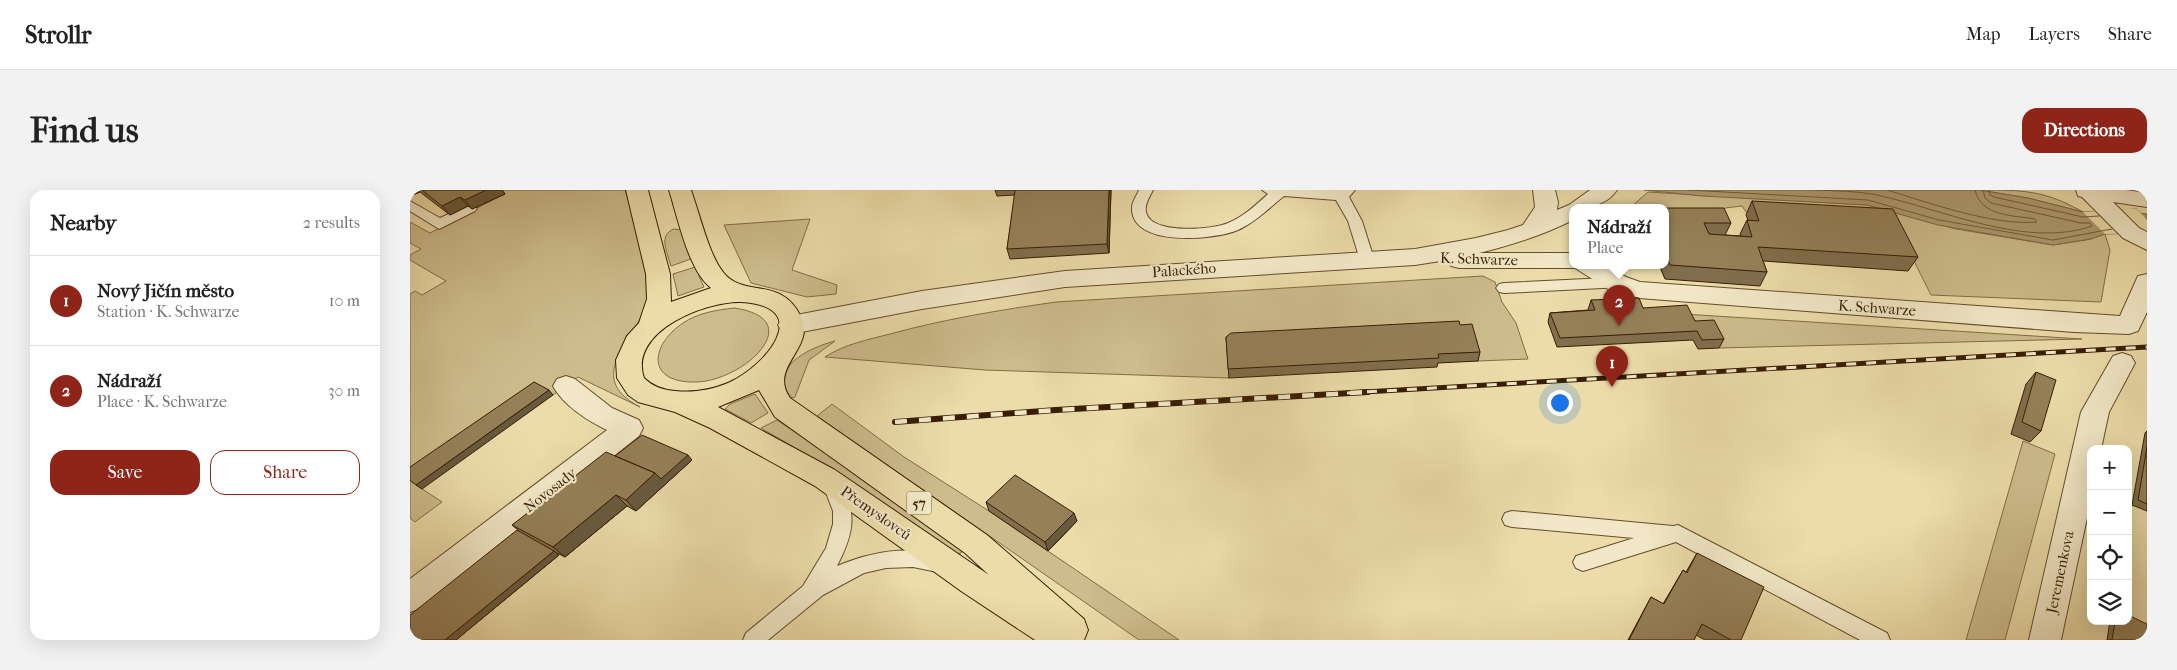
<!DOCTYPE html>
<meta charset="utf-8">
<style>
body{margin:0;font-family:"IM FELL French Canon",serif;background:#f2f2f2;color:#222}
.controls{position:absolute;right:15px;bottom:15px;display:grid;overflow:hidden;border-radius:10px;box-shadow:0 5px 20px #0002}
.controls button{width:45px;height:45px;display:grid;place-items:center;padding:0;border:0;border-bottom:1px solid #e0e0e0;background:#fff;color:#222;font:25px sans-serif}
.you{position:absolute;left:1149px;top:212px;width:18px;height:18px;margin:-12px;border:4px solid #fff;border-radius:50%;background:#1a73e8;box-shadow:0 0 0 8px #1a73e833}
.badge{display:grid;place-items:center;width:32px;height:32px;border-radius:50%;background:#8f2418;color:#fff;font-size:16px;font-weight:700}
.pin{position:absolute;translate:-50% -41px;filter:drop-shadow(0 1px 2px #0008)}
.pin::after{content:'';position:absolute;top:26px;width:18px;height:15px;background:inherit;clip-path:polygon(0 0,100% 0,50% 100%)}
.popup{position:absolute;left:1159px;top:14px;width:100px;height:65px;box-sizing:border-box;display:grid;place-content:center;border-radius:10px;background:#fff;filter:drop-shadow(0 1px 4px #0005);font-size:16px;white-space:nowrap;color:#767676}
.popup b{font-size:19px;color:#222}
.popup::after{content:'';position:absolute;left:50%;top:100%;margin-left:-10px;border:10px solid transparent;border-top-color:#fff}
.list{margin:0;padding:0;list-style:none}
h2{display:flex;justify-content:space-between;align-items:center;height:65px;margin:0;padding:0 20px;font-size:21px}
h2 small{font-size:16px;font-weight:400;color:#767676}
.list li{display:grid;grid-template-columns:32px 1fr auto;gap:15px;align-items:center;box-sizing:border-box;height:90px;padding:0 20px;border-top:1px solid #e0e0e0}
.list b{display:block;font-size:19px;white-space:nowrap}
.list p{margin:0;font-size:16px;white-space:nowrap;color:#767676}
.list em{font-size:16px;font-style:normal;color:#767676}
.actions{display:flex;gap:10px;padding:15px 20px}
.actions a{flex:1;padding:11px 0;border:1px solid #8f2418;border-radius:15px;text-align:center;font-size:18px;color:#8f2418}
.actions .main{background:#8f2418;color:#fff}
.icon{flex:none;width:28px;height:28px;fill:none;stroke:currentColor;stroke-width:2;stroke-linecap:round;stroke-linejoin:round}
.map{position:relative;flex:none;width:1737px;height:450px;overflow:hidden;border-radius:15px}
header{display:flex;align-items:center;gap:30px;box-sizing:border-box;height:70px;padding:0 25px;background:#fff;border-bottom:1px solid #e0e0e0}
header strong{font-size:24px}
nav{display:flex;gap:28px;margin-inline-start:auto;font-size:18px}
.intro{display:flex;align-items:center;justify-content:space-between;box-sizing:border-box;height:120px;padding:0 30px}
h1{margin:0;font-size:35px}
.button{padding:12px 22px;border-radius:15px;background:#8f2418;color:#fff;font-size:18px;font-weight:700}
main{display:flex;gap:30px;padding:0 30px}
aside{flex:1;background:#fff;border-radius:15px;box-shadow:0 5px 20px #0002}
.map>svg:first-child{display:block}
.green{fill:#cdbc8c;stroke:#826c46}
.water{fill:#ae9b70;stroke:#7f6944}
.pier{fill:#ebdca9}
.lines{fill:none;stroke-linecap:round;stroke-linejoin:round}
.shore{stroke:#735c38;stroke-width:1}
.service-casing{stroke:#654d2b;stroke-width:2}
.minor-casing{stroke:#654d2b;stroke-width:2}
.primary-casing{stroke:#381d01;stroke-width:2}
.service{fill:#f2e8c7;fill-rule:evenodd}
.minor{fill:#f2e8c7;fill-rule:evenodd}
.primary{fill:#ebdca9;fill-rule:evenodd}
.rail-far1-casing{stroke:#381d01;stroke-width:5}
.rail-casing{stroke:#381d01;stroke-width:6}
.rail-far1{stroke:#f2e8c7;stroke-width:3;stroke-dasharray:10;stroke-linecap:butt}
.rail{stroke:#f2e8c7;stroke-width:4.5;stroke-dasharray:12;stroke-linecap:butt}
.wall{fill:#806e4c;stroke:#381d01}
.shaded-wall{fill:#685a3e;stroke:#381d01}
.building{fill:#958058;stroke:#381d01}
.labels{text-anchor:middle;stroke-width:4.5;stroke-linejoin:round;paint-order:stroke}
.shield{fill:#f2e8c7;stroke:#705a3c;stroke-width:1}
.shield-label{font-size:14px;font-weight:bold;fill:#381d01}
.street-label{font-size:15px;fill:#381d01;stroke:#f2e8c7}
</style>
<header>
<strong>Strollr</strong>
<nav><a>Map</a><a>Layers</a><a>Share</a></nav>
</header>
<div class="intro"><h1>Find us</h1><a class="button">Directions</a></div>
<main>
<aside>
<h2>Nearby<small>2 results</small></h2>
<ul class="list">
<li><span class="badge">1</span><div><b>Nový Jičín město</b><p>Station · K. Schwarze</p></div><em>10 m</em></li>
<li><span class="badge">2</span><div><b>Nádraží</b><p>Place · K. Schwarze</p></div><em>30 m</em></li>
</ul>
<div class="actions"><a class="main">Save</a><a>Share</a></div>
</aside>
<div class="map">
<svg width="1737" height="450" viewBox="0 0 1737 450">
<rect width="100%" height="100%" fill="#ebdca9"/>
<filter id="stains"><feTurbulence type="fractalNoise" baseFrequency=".004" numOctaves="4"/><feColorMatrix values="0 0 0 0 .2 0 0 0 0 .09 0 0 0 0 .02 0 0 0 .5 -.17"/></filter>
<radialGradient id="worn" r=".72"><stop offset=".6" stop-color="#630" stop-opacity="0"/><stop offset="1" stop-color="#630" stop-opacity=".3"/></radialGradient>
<path class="green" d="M90 0H215C225 31 242 77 237 109 232 147 169 185 230 217L168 187 143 205 128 197 0 286V104L5 101 12 105 36 91 0 70V65L11 59 0 53V32L20 43 94 4Z
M1569 0C1613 0 1634 0 1673 22L1618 8Z
M1238 2 1457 15 1546 39 1643 55 1681 49 1695 44 1700 60 1691 112 1521 105 1486 35 1431 27 1336 22 1332 16 1315 18 1309 31 1255 32V17H1221Z
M400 29 382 80 427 95 426 104 397 107 341 93 314 35Z
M264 39 271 40 281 69 261 76C257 62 248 45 264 39Z
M285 77 294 97 268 106 263 84Z
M1073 86 1085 92 1092 112 1106 133 1118 169 1068 171 821 152 817 156 819 188 575 180 415 167C435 154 457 150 480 144 535 129 590 120 646 112Z
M324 118C401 129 333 192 285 192 237 193 239 156 273 133 288 123 306 120 324 118Z
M1273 124 1672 149 1309 158 1300 140H1281Z
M425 151 399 170 385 207 382 208C355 178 401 157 425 151Z
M345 204 358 223 341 233 315 219 320 214Z
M422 214 494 267 579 321 769 450H729L407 226Z
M367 230 460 293 552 360 551 363 546 364 435 287 351 238Z
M1613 251 1645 264 1595 450H1556Z
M0 291 32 312 5 332 0 328Z"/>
<path class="water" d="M1234 0H1569L1618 8 1673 22 1727 19 1730 23 1737 24V43L1695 44 1681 49 1643 55 1528 35 1457 15 1292 6Z"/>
<path class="pier" d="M1716 19H1727L1737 30V43L1695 44 1673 22Z"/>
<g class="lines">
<path class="shore" d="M1278 0 1458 10 1529 30 1643 50 1702 39
M1406 0C1426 1 1447 1 1467 5 1532 19 1616 59 1682 36L1680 33H1671L1581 13 1575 8 1573 0
M1477 0C1520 13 1583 36 1627 32L1625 29C1603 25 1571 27 1565 0
M1579 0 1580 5 1584 7 1673 27 1689 26"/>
<defs>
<path id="service" d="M729 0H743C739 8 733 17 737 25 745 44 802 40 818 33 833 27 846 15 858 4L852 0H945L939 7 952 31 964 69 961 73H951L938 31 926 10 874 6C860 17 846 32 828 40 805 50 720 58 722 17 722 12 727 5 729 0Z
M0 11 30 28 60 14 67 18 65 21 29 39 0 21Z
M1192 75H1206L1215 93 1212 97 1094 103 1089 102 1086 98 1089 94 1094 93 1197 88Z
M422 287 429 290C448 323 444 343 427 376 463 361 501 354 539 368L542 374 539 380 532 383 503 377 476 378 454 383 413 405 358 450H333L336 443 393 396 416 358 423 334V321L413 295 415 290Z
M1102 321 1263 336 1268 335 1477 443 1480 450H1450L1266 352 1173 381 1166 378 1163 372 1166 366 1224 348 1102 337 1095 335 1092 329 1095 323Z"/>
<path id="minor" d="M1123 0H1145L1148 12 1147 20 1159 15 1180 0H1207C1196 16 1180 17 1163 17V30C1133 45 1102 55 1069 63H1163V75H1193L1216 87 1230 92 1710 126 1728 86 1737 84V122L1728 141 1719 144 1664 142 1229 108 1198 99 1165 78H1049L1041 76 1037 70 1005 75 655 97 512 119 381 144 372 141 368 135 372 129 381 126 512 101 655 81 1005 59 1066 48 1098 40 1113 35 1125 17Z
M1666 0H1716L1737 3V17L1703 12 1729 38 1737 42V60L1713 48 1672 7 1668 6Z
M1712 163 1721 166 1725 173 1699 222 1691 259H1681V309L1651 450H1619L1671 222 1703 166Z
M156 186 165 189 202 218 229 230 233 238 229 246 11 418 0 422V389L197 240C178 231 153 215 143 196L147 189Z"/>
<path id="primary" d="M216 0H238L260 84 261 112 301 98C278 80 268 28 259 0H281C289 22 299 65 313 82 334 109 371 85 391 127 406 158 358 177 380 208L577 345 674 429 678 440 674 450H625L551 401 405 296 300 238 265 222 228 212 218 205 207 188 206 170 217 146 229 133 237 109 236 84ZM331 112C405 116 357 176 318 193 301 200 283 203 265 201 253 200 243 197 234 188 218 141 296 111 331 112ZM349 200 365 227 555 363 579 385 425 280 308 217Z"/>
</defs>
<use href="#service" class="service-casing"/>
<use href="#minor" class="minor-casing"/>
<use href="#primary" class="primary-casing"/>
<use href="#service" class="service"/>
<use href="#minor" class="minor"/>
<use href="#primary" class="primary"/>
<defs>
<path id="rail-far1" d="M937 203 1737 157"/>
<path id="rail" d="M485 232 646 220 958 202"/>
</defs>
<use href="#rail-far1" class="rail-far1-casing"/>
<use href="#rail" class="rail-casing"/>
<use href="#rail-far1" class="rail-far1"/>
<use href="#rail" class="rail"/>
</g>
<path class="wall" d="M0 0H92L95 4 62 19 58 16 40 25 10 2 0 6Z
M585 0H701L699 63 600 69 597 59 605 5 587 6Z
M1342 11 1508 67 1498 81 1353 71 1357 82 1350 96 1255 89 1249 75H1255V18L1321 33 1315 45 1331 46 1330 44 1337 30H1338L1336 25Z
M1181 110 1233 118 1285 131 1314 149 1309 158 1288 159 1283 150 1147 157 1138 132 1140 123 1178 120Z
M1050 135 1070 162 1068 171 1028 173 1027 177 819 188 816 147Z
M1626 182 1631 241 1620 252 1601 244 1616 194Z
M1737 241V321L1722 315 1735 243Z
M205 266 282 270 226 321 217 316 155 367 147 363 149 365 46 450H0L109 341 102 335Z
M576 312 667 331 638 361 579 321Z
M1287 363 1331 450H1295L1286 445 1284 450H1218L1241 407 1253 414 1273 380 1276 382Z
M1700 431H1718L1737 450H1697Z"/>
<path class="shaded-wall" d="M0 0H9L10 2 0 6Z
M76 0H92L95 4 62 19 55 10Z
M699 0H701L699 63 697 54Z
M50 7 58 16 40 25 32 16Z
M139 200 143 205 12 299 6 295Z
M278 265 282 270 226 321 216 310 245 283Z
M206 305 217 316 155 367 143 357Z
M664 323 667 331 638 361 635 352Z
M144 361 149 365 46 450H35Z"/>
<path class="building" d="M12 0H76L55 10 50 7 32 16Z
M605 0H699L697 54 597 59Z
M1342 11 1483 19 1508 67 1348 57 1357 82 1260 75 1255 62V18H1314L1321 33H1294L1299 44 1342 47 1337 30 1349 31Z
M1229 108 1233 118 1277 115 1285 131 1304 130 1314 149 1292 150 1287 141 1150 148 1140 123 1185 120 1181 110Z
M1049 131 1050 135 1062 134 1070 162 1028 164 1029 168 818 179 816 147 821 143Z
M1626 182 1646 190 1631 241 1612 232Z
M124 192 139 200 6 295 0 290V277Z
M232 245 278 265 251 289 245 283 205 266Z
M1737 257V314L1728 310Z
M196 262 245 283 216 310 206 305 143 357 102 335Z
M605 285 664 323 635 352 576 312Z
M107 340 144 361 35 450H0V425Z
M1287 363 1354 397 1331 450H1321L1292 434 1284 450H1219L1241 407 1254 414 1273 380 1277 383Z
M1718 425 1737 434V450H1702L1705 431H1718Z"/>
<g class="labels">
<rect class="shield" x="496.5" y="301.5" width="25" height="23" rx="4"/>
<g class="shield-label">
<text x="509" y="318">57</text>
</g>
<g class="street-label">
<text transform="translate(1069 69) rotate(2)" y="5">K. Schwarze</text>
<text transform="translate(774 80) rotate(-4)" y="5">Palackého</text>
<text transform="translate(1467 118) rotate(4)" y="5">K. Schwarze</text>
<text transform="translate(140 300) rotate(-38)" y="5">Novosady</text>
<text transform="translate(466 323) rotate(35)" y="5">Přemyslovců</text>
<text transform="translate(1650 382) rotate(-78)" y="5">Jeremenkova</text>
</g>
</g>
<rect width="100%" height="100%" filter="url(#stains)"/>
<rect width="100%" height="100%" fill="url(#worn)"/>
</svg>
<div class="controls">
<button>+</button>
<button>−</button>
<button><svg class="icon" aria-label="locate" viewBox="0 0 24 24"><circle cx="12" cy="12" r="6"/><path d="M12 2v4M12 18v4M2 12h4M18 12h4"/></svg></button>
<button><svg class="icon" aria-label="layers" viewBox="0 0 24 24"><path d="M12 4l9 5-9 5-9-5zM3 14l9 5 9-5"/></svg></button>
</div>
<div class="you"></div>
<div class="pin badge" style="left:1202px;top:197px">1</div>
<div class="pin badge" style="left:1209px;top:136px">2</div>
<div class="popup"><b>Nádraží</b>Place</div>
</div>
</main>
